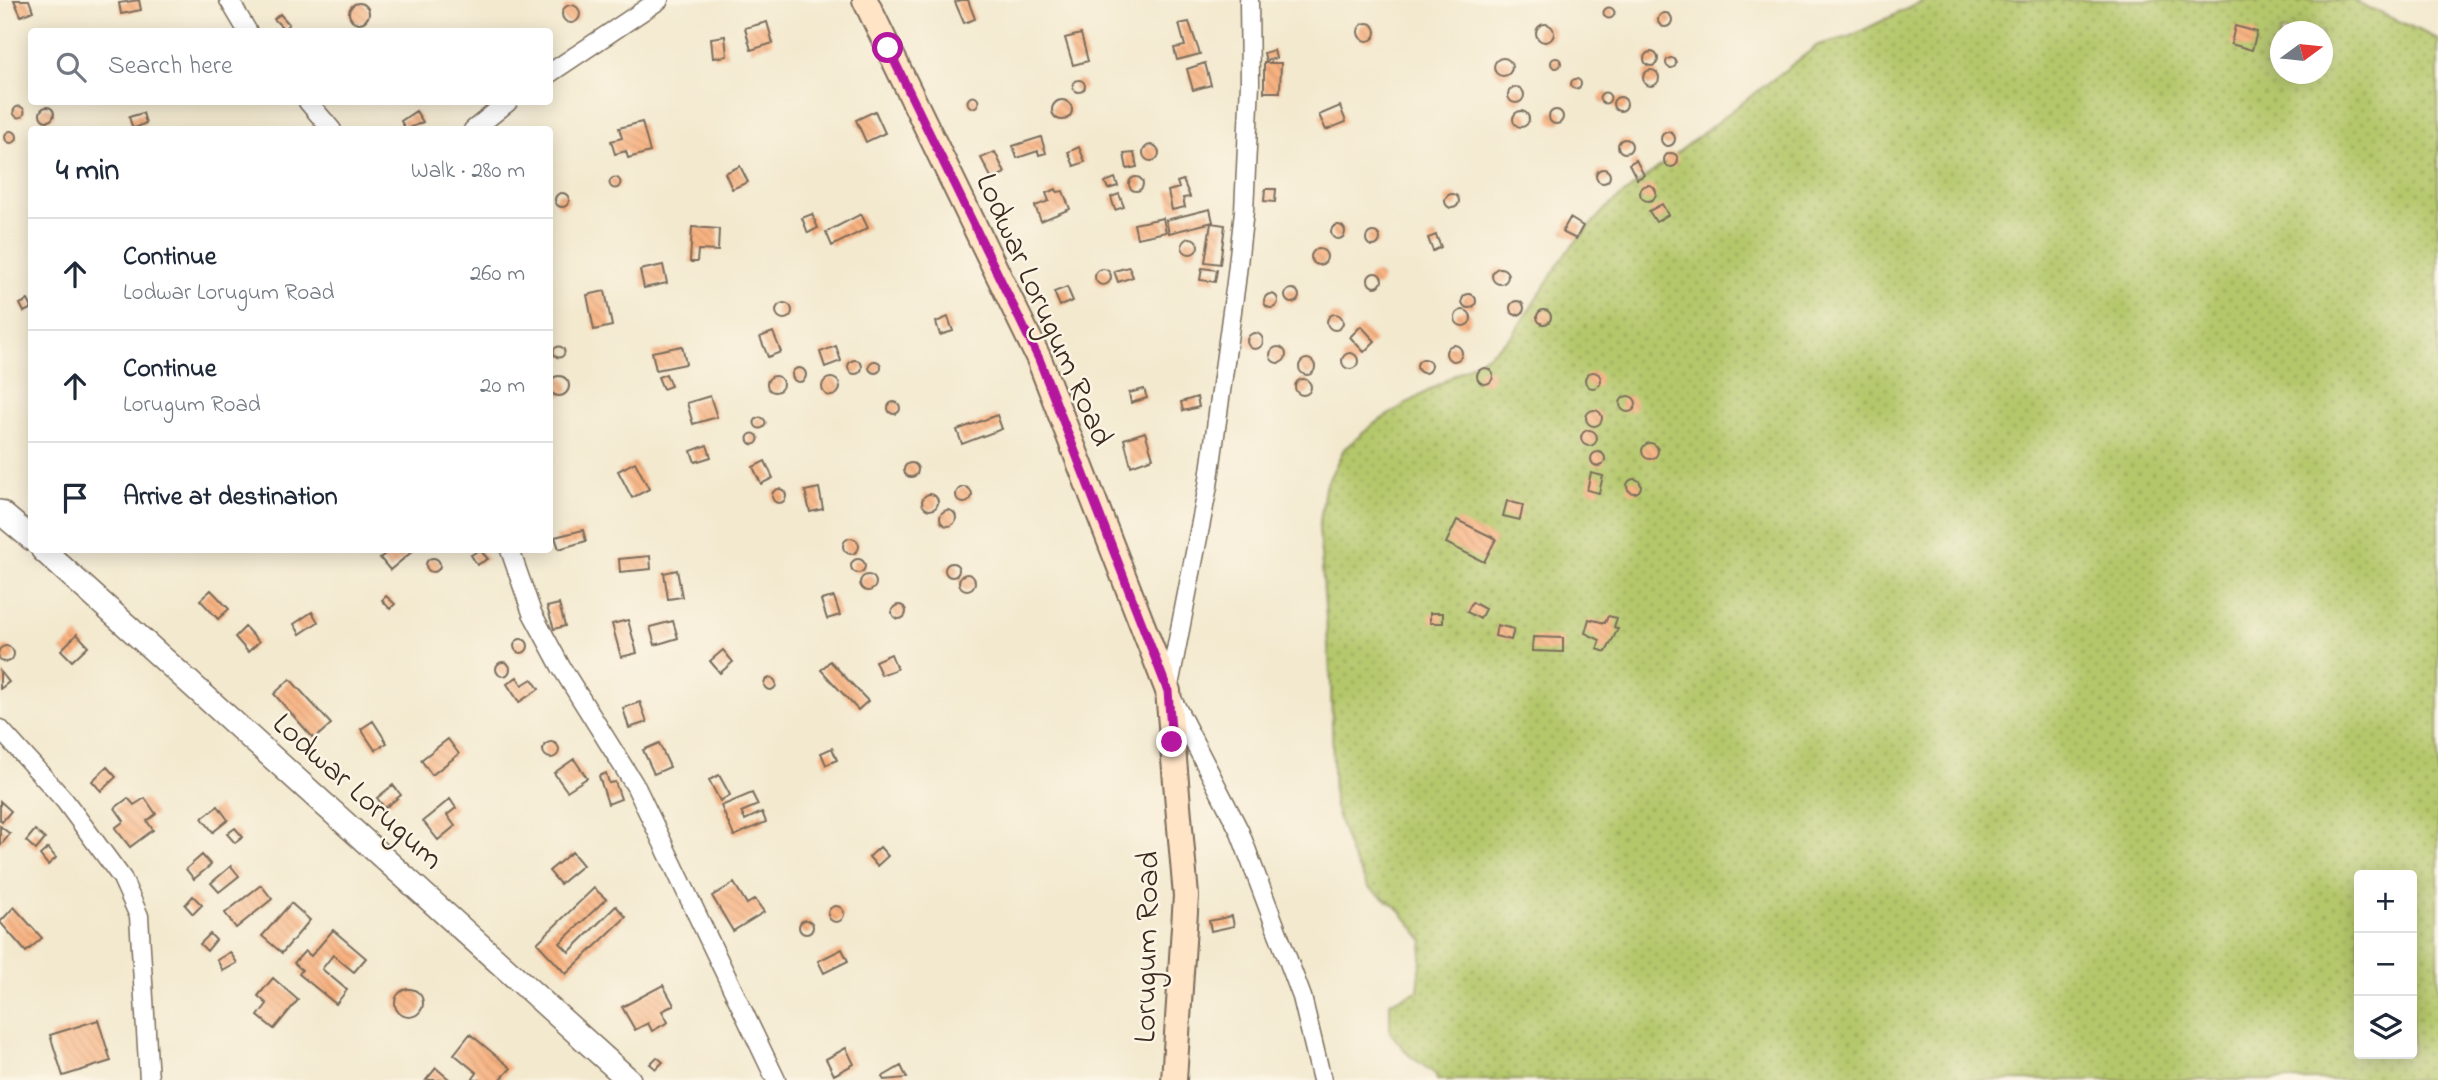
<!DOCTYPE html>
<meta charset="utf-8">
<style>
body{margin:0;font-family:"Indie Flower",sans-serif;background:#f2f2f3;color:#1f2937}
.controls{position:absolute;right:21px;bottom:21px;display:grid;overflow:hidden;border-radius:7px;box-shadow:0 4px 18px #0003}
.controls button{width:63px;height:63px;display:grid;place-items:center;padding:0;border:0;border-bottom:2px solid #e0e1e3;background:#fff;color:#1f2937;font:35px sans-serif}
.compass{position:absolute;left:2270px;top:21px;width:63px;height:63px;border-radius:50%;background:#fff;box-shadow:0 4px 18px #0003;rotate:75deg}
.stop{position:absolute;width:21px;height:21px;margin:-16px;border:5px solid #b5179e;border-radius:50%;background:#fff}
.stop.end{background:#b5179e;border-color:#fff;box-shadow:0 2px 7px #0008}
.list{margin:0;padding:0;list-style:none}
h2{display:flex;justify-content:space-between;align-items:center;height:91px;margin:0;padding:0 28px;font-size:30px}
h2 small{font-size:23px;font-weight:400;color:#747a83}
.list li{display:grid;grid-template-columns:46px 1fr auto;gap:21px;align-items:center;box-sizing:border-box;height:112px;padding:0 28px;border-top:2px solid #e0e1e3}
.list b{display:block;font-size:26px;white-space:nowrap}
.list p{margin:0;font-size:23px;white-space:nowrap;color:#747a83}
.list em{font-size:23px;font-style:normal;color:#747a83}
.icon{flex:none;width:38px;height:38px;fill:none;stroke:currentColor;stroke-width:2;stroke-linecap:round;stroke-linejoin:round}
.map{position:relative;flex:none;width:2438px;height:1080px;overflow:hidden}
.search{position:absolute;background:#fff;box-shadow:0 4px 18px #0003;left:28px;top:28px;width:525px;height:77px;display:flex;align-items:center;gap:18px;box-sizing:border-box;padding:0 24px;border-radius:7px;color:#747a83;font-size:26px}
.panel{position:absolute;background:#fff;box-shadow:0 4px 18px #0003;left:28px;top:126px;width:525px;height:427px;border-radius:7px}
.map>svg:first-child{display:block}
.grass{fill:url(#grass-dots);stroke:#787844;stroke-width:2;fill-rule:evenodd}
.building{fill:url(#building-back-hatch)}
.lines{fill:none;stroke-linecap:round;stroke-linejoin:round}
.minor-casing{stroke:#7b6d5c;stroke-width:21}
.tertiary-casing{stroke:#7b6d5c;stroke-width:26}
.secondary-casing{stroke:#7b6d5c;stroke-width:28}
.minor{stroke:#fff;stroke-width:18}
.tertiary{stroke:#fff;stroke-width:23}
.secondary{stroke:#ffe4c6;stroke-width:24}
.route{stroke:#b5179e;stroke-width:9}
.labels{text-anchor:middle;stroke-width:5;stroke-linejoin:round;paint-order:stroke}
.street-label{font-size:32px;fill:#3b2a1e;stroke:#fcf5e5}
</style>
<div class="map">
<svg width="2438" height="1080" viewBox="0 0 2438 1080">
<defs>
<pattern id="grass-dots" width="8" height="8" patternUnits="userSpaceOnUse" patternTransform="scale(1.75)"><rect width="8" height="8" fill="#b4c76b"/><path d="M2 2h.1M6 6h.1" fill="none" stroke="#94a257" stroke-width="1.8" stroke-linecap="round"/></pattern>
<pattern id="building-back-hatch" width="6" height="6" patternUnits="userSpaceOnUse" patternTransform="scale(1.75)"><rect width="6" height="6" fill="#f8b281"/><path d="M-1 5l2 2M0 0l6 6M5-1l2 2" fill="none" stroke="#d6996f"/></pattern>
</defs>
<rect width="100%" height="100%" fill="#fcf5e5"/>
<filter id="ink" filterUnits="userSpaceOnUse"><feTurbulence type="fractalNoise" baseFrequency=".0143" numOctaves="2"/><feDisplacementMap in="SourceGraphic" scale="14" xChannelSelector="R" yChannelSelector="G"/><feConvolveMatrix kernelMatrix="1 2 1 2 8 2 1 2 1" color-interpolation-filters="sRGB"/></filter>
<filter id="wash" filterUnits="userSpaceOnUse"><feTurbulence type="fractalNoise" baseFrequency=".00686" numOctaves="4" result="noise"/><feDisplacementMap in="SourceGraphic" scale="28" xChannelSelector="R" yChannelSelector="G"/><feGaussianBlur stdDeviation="1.57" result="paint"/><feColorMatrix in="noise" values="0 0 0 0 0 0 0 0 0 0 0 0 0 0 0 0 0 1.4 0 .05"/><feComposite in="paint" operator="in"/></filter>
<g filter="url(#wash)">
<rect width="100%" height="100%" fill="#f3e9cf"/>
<path class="grass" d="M1925 0H2352L2438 39V1080H1437L1435 1074 1409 1055 1390 1032V1002L1418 991 1423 940 1398 908 1368 887 1350 853 1334 804 1331 684 1319 528 1325 487 1344 449 1375 423 1489 354 1513 335 1565 254 1606 208 1738 106 1818 45 1849 37ZM2280 32H2322V74H2280ZM2359 875H2412V1054H2359Z"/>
<g id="blocks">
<path class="building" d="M14 0H29L33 11 21 16Z
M139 0 141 10 121 14 119 3Z
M961 0H968L975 19 964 23 955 2Z
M349 13a10 10 0 1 1 20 0a10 10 0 1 1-20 0Z
M562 14a9 9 0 1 1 18 0a9 9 0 1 1-18 0Z
M1603.5 13a5.5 5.5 0 1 1 11 0a5.5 5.5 0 1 1-11 0Z
M1658 20a7 7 0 1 1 14 0a7 7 0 1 1-14 0Z
M280 14 289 24 284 29 274 19Z
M767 22 773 43 751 50 745 28Z
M1189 22 1200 54 1177 60 1174 48 1185 46 1179 24Z
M1358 32a9 9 0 1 1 18 0a9 9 0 1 1-18 0Z
M1536 33a9 9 0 1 1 18 0a9 9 0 1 1-18 0Z
M2235 26 2257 32 2252 50 2231 44Z
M1081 34 1088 61 1073 65 1065 38Z
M725 36 727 56 713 58 711 38Z
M1274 50 1276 58 1266 61 1264 53Z
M1644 59a7 7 0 1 1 14 0a7 7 0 1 1-14 0Z
M1551 63a5 5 0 1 1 10 0a5 5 0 1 1-10 0Z
M1666 63a5 5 0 1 1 10 0a5 5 0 1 1-10 0Z
M1494 67a9 9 0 1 1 18 0a9 9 0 1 1-18 0Z
M1205 63 1211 85 1193 90 1187 69Z
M1264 63H1281L1280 92H1264Z
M1643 78a8 8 0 1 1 16 0a8 8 0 1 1-16 0Z
M1571 84a5 5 0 1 1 10 0a5 5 0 1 1-10 0Z
M1073 86a6 6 0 1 1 12 0a6 6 0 1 1-12 0Z
M1508 95a8 8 0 1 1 16 0a8 8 0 1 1-16 0Z
M1599.5 98a5.5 5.5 0 1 1 11 0a5.5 5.5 0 1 1-11 0Z
M967.5 102a5.5 5.5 0 1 1 11 0a5.5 5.5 0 1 1-11 0Z
M1613 104a7 7 0 1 1 14 0a7 7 0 1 1-14 0Z
M1052 110a10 10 0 1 1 20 0a10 10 0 1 1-20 0Z
M1340 106 1346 122 1326 130 1319 115Z
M13.5 112a5.5 5.5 0 1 1 11 0a5.5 5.5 0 1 1-11 0Z
M40 114a7 7 0 1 1 14 0a7 7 0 1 1-14 0Z
M1549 117a7 7 0 1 1 14 0a7 7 0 1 1-14 0Z
M416 111 423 122 406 130 401 121Z
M875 111 885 133 866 142 856 120Z
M1513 119a8 8 0 1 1 16 0a8 8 0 1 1-16 0Z
M143 113 146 123 133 129 129 117Z
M642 122 650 152 628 158 626 151 615 154 611 141 622 138 619 128Z
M5 137a6 6 0 1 1 12 0a6 6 0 1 1-12 0Z
M1661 139a7 7 0 1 1 14 0a7 7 0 1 1-14 0Z
M1041 137 1046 153 1039 155 1038 151 1017 158 1013 146Z
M1618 146a7 7 0 1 1 14 0a7 7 0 1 1-14 0Z
M1143 153a8 8 0 1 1 16 0a8 8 0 1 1-16 0Z
M1079 147 1085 162 1074 166 1068 152Z
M995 152 1005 173 992 179 981 158Z
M1664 160a7 7 0 1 1 14 0a7 7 0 1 1-14 0Z
M1134 153 1137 167 1127 169 1124 154Z
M1636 160 1644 175 1637 179 1629 164Z
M740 166 748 182 732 189 725 173Z
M1596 176a7 7 0 1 1 14 0a7 7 0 1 1-14 0Z
M1129 184a7 7 0 1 1 14 0a7 7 0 1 1-14 0Z
M609.5 183a5.5 5.5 0 1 1 11 0a5.5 5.5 0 1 1-11 0Z
M1115 178 1118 186 1108 189 1105 182Z
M1183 180 1190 197 1183 198 1185 207 1172 210 1168 191 1179 188 1177 182Z
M1640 193a8 8 0 1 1 16 0a8 8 0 1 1-16 0Z
M1056 189 1057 192 1063 191 1070 209 1041 221 1035 206 1049 201 1046 193Z
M1265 189H1276L1275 202 1264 201Z
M555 200a7 7 0 1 1 14 0a7 7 0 1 1-14 0Z
M1445 201a7 7 0 1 1 14 0a7 7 0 1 1-14 0Z
M1119 194 1124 207 1115 210 1111 197Z
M1662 204 1668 215 1656 222 1649 211Z
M1210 209 1213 222 1169 233 1166 220Z
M812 214 818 228 808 233 802 218Z
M861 214 868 228 832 246 826 232Z
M1163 218 1166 232 1137 238 1134 224Z
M1570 218 1583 226 1576 239 1562 232Z
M1211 223 1225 225 1220 264 1205 262Z
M1331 232a7 7 0 1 1 14 0a7 7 0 1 1-14 0Z
M692 227 719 229 718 251 698 250 697 262H690Z
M1366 239a7 7 0 1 1 14 0a7 7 0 1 1-14 0Z
M1436 235 1441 247 1433 251 1428 238Z
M1182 246a8 8 0 1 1 16 0a8 8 0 1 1-16 0Z
M1311 257a8 8 0 1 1 16 0a8 8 0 1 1-16 0Z
M663 265 667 283 644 288 640 270Z
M1129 267 1133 277 1118 282 1114 271Z
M1202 268 1217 270 1215 282 1200 280Z
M1492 276a8 8 0 1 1 16 0a8 8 0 1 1-16 0Z
M1095 277a8 8 0 1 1 16 0a8 8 0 1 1-16 0Z
M1368 280a7 7 0 1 1 14 0a7 7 0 1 1-14 0Z
M1067 287 1073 301 1060 306 1054 292Z
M1285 296a7 7 0 1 1 14 0a7 7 0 1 1-14 0Z
M605 291 612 326 594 330 587 295Z
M1264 301a7 7 0 1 1 14 0a7 7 0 1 1-14 0Z
M1462 301a7 7 0 1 1 14 0a7 7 0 1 1-14 0Z
M28 300 32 308 24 312 20 304Z
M1510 308a7 7 0 1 1 14 0a7 7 0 1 1-14 0Z
M776 311a8 8 0 1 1 16 0a8 8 0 1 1-16 0Z
M1537 317a7 7 0 1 1 14 0a7 7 0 1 1-14 0Z
M1455 318a8 8 0 1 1 16 0a8 8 0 1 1-16 0Z
M1327 322a8 8 0 1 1 16 0a8 8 0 1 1-16 0Z
M948 317 953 331 940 335 936 322Z
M1361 326 1375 341 1364 352 1350 337Z
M773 332 781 352 768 357 760 337Z
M1247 341a8 8 0 1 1 16 0a8 8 0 1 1-16 0Z
M1446 353a8 8 0 1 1 16 0a8 8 0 1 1-16 0Z
M682 346 686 364 656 370 652 352Z
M836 346 841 361 825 367 820 352Z
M553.5 352a5.5 5.5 0 1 1 11 0a5.5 5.5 0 1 1-11 0Z
M1270 355a8 8 0 1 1 16 0a8 8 0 1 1-16 0Z
M1342 361a8 8 0 1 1 16 0a8 8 0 1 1-16 0Z
M1417 366a7 7 0 1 1 14 0a7 7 0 1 1-14 0Z
M1299 367a8 8 0 1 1 16 0a8 8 0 1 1-16 0Z
M848 367a7 7 0 1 1 14 0a7 7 0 1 1-14 0Z
M869 367a6 6 0 1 1 12 0a6 6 0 1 1-12 0Z
M792 375a7 7 0 1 1 14 0a7 7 0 1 1-14 0Z
M1477 376a8 8 0 1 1 16 0a8 8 0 1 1-16 0Z
M1585 380a8 8 0 1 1 16 0a8 8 0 1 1-16 0Z
M666 374 671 386 663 389 658 377Z
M549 386a10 10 0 1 1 20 0a10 10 0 1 1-20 0Z
M767 384a8 8 0 1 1 16 0a8 8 0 1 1-16 0Z
M822 387a9 9 0 1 1 18 0a9 9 0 1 1-18 0Z
M1295 387a8 8 0 1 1 16 0a8 8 0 1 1-16 0Z
M1144 389 1147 398 1131 403 1129 393Z
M1620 404a8 8 0 1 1 16 0a8 8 0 1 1-16 0Z
M710 396 717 417 693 424 687 403Z
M1197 397 1199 407 1183 411 1181 402Z
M888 408a6 6 0 1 1 12 0a6 6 0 1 1-12 0Z
M1586 418a8 8 0 1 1 16 0a8 8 0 1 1-16 0Z
M997 415 1002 429 962 444 957 430Z
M754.5 423a5.5 5.5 0 1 1 11 0a5.5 5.5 0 1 1-11 0Z
M1581 438a8 8 0 1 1 16 0a8 8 0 1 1-16 0Z
M1145 432 1153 458 1131 466 1124 439Z
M747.5 439a5.5 5.5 0 1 1 11 0a5.5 5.5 0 1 1-11 0Z
M1642 451a8 8 0 1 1 16 0a8 8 0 1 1-16 0Z
M707 445 711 457 695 462 691 451Z
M1591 459a7 7 0 1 1 14 0a7 7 0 1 1-14 0Z
M765 461 773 478 761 484 753 467Z
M635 462 649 489 632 498 618 471Z
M904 470a7 7 0 1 1 14 0a7 7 0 1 1-14 0Z
M1591 473 1603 476 1599 493 1587 490Z
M1627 486a7 7 0 1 1 14 0a7 7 0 1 1-14 0Z
M956 495a8 8 0 1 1 16 0a8 8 0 1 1-16 0Z
M819 488 823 509 810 512 805 491Z
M772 496a7 7 0 1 1 14 0a7 7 0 1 1-14 0Z
M922 502a8 8 0 1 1 16 0a8 8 0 1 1-16 0Z
M1507 501 1523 505 1520 520 1503 516Z
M940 518a8 8 0 1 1 16 0a8 8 0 1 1-16 0Z
M1457 520 1496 539 1484 562 1446 543Z
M583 530 586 541 559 549 555 537Z
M843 546a8 8 0 1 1 16 0a8 8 0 1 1-16 0Z
M390 550H414L390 570 380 558Z
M480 550 488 559 477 565 471 555Z
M650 556 651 569 620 572 619 559Z
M426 565a7 7 0 1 1 14 0a7 7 0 1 1-14 0Z
M851 566a7 7 0 1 1 14 0a7 7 0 1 1-14 0Z
M945 570a7 7 0 1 1 14 0a7 7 0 1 1-14 0Z
M677 570 682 597 668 599 664 573Z
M959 582a8 8 0 1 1 16 0a8 8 0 1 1-16 0Z
M860 583a8 8 0 1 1 16 0a8 8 0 1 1-16 0Z
M211 590 229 609 218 619 200 600Z
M386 596 395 604 390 609 382 600Z
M834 597 840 615 827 619 821 600Z
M1472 602 1485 609 1480 619 1467 612Z
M559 604 565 626 554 629 547 607Z
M892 612a7 7 0 1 1 14 0a7 7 0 1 1-14 0Z
M312 612 318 622 300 634 294 624Z
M1430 613H1443V623H1430Z
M1608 616 1617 618 1614 627 1618 629 1606 652 1597 649 1600 640 1585 633 1589 619 1605 623Z
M628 620 637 653 621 657 612 624Z
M673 621 678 638 655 645 650 627Z
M1497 625 1514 629 1511 640 1495 636Z
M245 627 259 642 248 652 235 637Z
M77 634 88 646 72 661 61 650Z
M1533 637 1563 638V652L1532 651Z
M514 646a7 7 0 1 1 14 0a7 7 0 1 1-14 0Z
M-2 654a8 8 0 1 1 16 0a8 8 0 1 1-16 0Z
M723 650 733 662 720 673 710 661Z
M891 654 897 669 881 675 875 661Z
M830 661 868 701 858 710 821 670Z
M496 669a7 7 0 1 1 14 0a7 7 0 1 1-14 0Z
M0 671 9 682 0 689Z
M517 677 522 685 532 679 539 689 519 702 507 684Z
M764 684a6 6 0 1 1 12 0a6 6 0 1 1-12 0Z
M290 679 331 724 314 739 274 694Z
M640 702 647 722 629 728 623 708Z
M373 721 387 743 375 750 361 729Z
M448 739 459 754 432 775 421 760Z
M543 750a8 8 0 1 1 16 0a8 8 0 1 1-16 0Z
M659 743 670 767 654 774 643 750Z
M832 748 837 760 826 765 821 753Z
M574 759 587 778 567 791 554 773Z
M107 767 116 777 101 791 92 781Z
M606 773 609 783 615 782 621 799 608 804 599 776Z
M719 775 730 795 720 801 709 780Z
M393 785 401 795 385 808 377 798Z
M752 793 758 805 741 812 745 820 762 812 766 822 734 836 721 806Z
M128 798 134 805 145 798 156 814 147 821 153 830 130 847 115 828 124 821 115 808Z
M450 799 456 808 447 815 455 826 438 840 423 821Z
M0 801 11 811 2 822 0 820Z
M218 806 228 820 213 832 202 818Z
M0 826 10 834 0 846Z
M235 828 243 837 235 843 227 834Z
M35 830 45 839 36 850 26 841Z
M880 847 888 856 877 866 869 857Z
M48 848 56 858 48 865 40 855Z
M572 852 583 865 560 884 549 871Z
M202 855 211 865 194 879 186 869Z
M231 866 239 876 219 892 211 883Z
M734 883 747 904 755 899 764 912 733 931 712 896Z
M261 885 272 899 236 928 225 913Z
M594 888 606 899 560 943 569 952 616 906 626 917 566 974 537 943Z
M193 896 202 905 193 914 185 905Z
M291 903 310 920 282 953 262 936Z
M828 914a8 8 0 1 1 16 0a8 8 0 1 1-16 0Z
M14 907 42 938 26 952 0 922Z
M1232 916 1234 926 1211 931 1209 921Z
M799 927a7 7 0 1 1 14 0a7 7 0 1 1-14 0Z
M333 930 366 958 354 972 333 955 322 969 347 990 336 1004 299 974 302 970 294 963 305 951 311 956Z
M210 934 216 940 207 951 200 944Z
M842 949 848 961 824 973 818 961Z
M230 952 237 963 223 971 217 960Z
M273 978 298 1000 274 1029 258 1016 267 1004 258 996Z
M663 985 674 1005 662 1011 668 1022 652 1031 648 1023 635 1030 622 1007Z
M395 1003a14 14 0 1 1 28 0a14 14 0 1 1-28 0Z
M98 1020 111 1061 63 1076 50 1035Z
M470 1034 511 1068 500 1080H472L477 1073 454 1054Z
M846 1048 854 1064 834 1075 826 1059Z
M657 1057 663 1062 656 1069 650 1064Z
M901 1066 907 1078 884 1080 882 1077Z
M436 1068 450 1080H426Z"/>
</g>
</g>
<g filter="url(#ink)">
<use href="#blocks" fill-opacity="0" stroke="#7b6d5c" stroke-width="2"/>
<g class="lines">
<defs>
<path id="minor" d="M229 0 248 32
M1249 0 1250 83 1244 211 1236 282 1208 486 1168 691 1239 830 1302 997 1322 1080
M550 73 659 0
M308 102 332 130
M473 130 508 102
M510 550 532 613 561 667 636 787 776 1080
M0 729 65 801 122 878 139 916 149 1080"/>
<path id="tertiary" d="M0 512 32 539
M43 550 629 1080"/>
<path id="secondary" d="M865 0 1039 359 1168 691 1186 896 1174 1080"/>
</defs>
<use href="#minor" class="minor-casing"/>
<use href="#tertiary" class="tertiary-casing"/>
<use href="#secondary" class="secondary-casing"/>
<use href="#minor" class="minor"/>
<use href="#tertiary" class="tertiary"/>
<use href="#secondary" class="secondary"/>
</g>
</g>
<g class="lines" filter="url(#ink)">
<path class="route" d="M888 48 1039 359 1168 691 1172 742"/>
</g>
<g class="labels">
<g class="street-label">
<text transform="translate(1046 309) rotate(66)" y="11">Lodwar Lorugum Road</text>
<text transform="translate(359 790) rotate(42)" y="11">Lodwar Lorugum</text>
<text transform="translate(1145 947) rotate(-89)" y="11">Lorugum Road</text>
</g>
</g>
</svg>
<div class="controls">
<button>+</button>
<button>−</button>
<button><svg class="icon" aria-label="layers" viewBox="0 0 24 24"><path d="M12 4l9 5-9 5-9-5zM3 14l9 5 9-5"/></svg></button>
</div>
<svg class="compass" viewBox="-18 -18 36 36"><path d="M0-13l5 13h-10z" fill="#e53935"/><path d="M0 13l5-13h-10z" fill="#747a83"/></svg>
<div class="stop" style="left:888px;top:48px"></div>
<div class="stop end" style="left:1172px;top:742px"></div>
<div class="search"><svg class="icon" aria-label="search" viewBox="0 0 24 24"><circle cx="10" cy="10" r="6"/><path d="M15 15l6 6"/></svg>Search here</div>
<section class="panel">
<h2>4 min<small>Walk · 280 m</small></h2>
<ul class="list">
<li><svg class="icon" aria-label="ahead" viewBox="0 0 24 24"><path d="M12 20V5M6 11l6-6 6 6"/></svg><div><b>Continue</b><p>Lodwar Lorugum Road</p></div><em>260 m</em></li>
<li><svg class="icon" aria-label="ahead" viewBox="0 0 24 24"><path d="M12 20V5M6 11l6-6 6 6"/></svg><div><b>Continue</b><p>Lorugum Road</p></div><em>20 m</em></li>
<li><svg class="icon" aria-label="arrive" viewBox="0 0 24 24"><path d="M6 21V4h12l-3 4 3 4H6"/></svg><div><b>Arrive at destination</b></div></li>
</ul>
</section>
</div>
